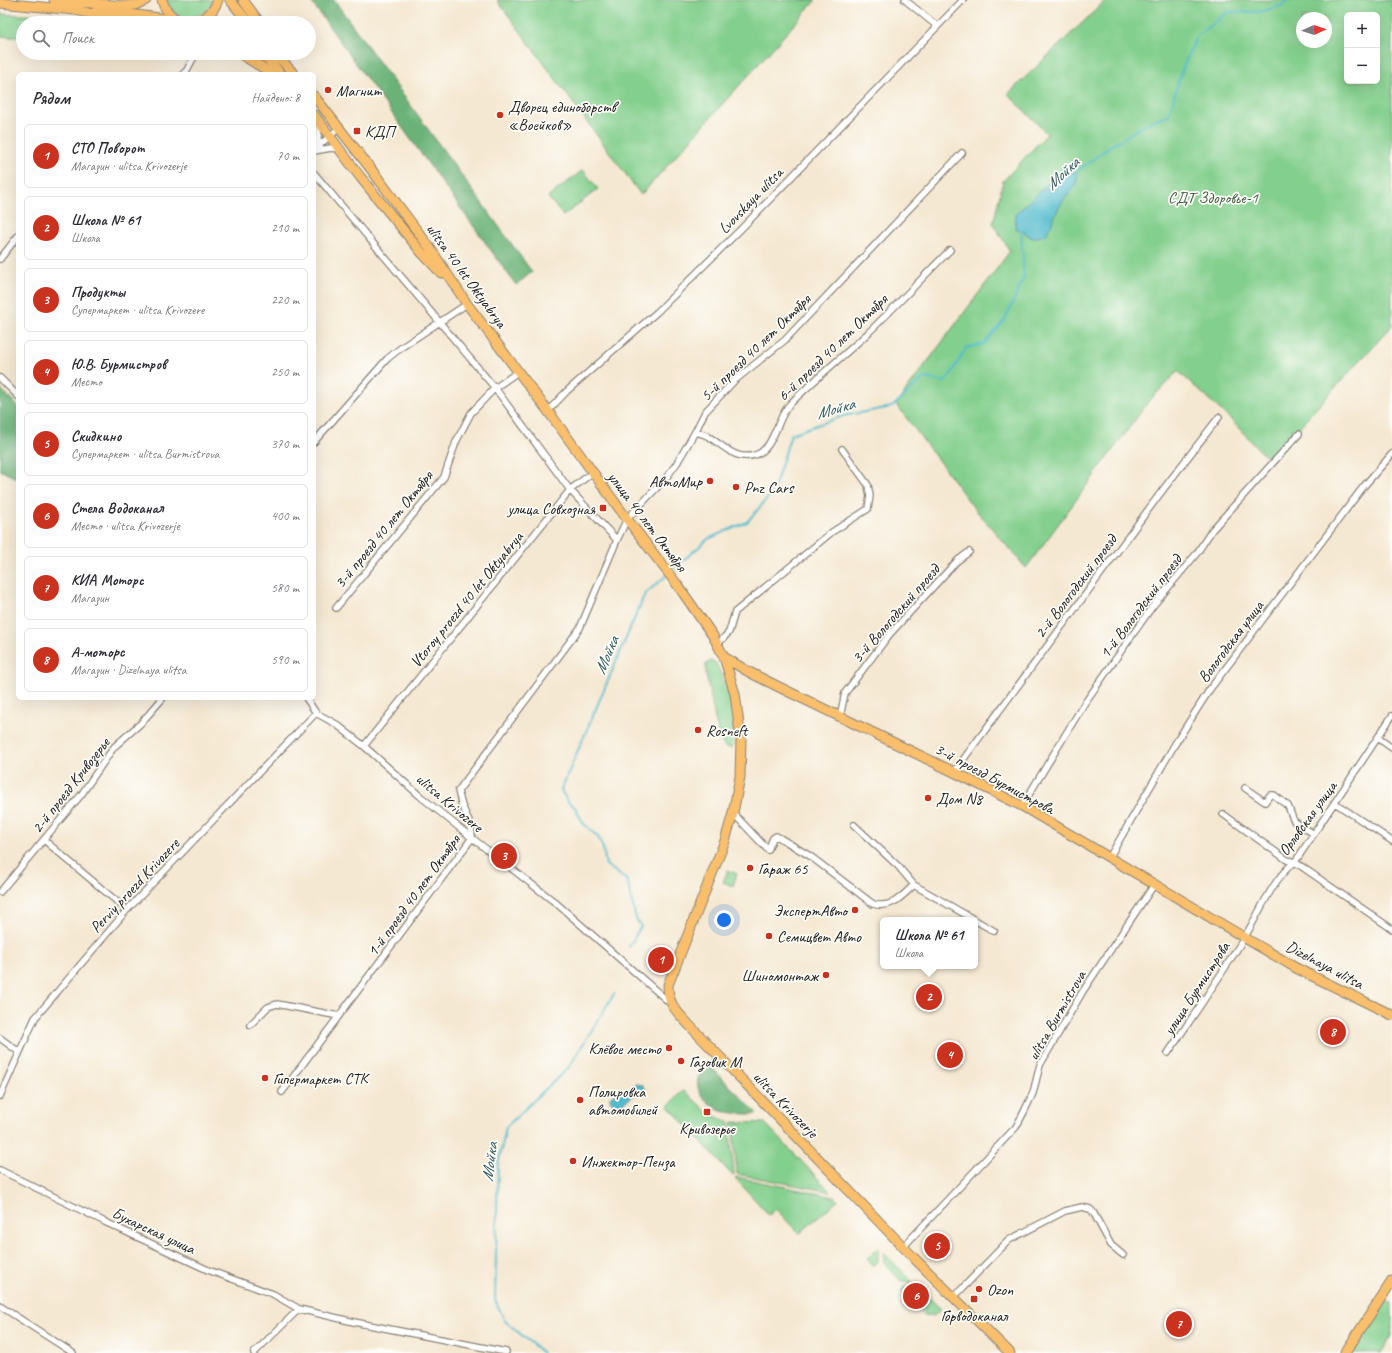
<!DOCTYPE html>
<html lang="ru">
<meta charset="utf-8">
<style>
body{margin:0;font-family:Caveat,sans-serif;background:#f7f7f7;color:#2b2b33}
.controls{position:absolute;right:12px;top:12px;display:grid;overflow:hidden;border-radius:6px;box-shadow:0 4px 16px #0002}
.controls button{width:36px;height:36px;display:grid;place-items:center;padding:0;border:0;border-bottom:1px solid #e1e1e2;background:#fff;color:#2b2b33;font:20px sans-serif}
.compass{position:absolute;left:1296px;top:12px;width:36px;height:36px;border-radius:50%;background:#fff;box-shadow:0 4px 16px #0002;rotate:87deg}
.you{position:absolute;left:724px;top:920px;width:14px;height:14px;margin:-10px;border:3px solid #fff;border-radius:50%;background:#1a73e8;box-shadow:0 0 0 6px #1a73e833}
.badge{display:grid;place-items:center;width:26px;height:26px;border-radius:50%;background:#c8321e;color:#fff;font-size:13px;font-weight:700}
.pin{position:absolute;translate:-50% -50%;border:2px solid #fff;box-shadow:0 1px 4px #0006}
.popup{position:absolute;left:880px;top:917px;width:98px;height:52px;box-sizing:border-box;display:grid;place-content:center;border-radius:6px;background:#fff;filter:drop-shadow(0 1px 3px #0005);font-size:13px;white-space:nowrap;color:#7c7c81}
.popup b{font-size:15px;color:#2b2b33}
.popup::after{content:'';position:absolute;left:50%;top:100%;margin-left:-8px;border:8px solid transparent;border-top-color:#fff}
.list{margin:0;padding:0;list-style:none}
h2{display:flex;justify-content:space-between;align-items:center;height:52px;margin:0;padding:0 16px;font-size:17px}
h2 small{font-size:13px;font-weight:400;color:#7c7c81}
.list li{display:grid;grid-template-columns:26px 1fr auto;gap:12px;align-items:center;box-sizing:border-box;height:64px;margin:0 8px 8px;padding:0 8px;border:1px solid #e1e1e2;border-radius:6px}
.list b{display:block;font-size:15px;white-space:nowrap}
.list p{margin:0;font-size:13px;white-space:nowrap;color:#7c7c81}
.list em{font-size:13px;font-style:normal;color:#7c7c81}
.icon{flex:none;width:22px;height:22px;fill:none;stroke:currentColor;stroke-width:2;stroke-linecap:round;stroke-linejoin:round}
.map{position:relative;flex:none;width:1392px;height:1353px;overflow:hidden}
.search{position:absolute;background:#fff;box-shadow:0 4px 16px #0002;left:16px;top:16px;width:300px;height:44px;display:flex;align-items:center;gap:10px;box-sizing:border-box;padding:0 14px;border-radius:22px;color:#7c7c81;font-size:15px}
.panel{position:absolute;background:#fff;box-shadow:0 4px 16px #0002;left:16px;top:72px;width:300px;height:628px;border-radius:6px}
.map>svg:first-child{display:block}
.green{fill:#83cf8d;stroke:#507654;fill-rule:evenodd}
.forest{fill:#6ab278;stroke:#43674a}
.water{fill:#51bbcd;stroke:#366c74}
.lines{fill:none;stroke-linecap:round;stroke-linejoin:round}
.stream{stroke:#51bbcd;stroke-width:2}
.street-casing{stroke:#888277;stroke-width:8}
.primary-casing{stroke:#888277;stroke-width:11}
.street{stroke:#fff;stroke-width:5.5}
.primary{stroke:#f9bf6d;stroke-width:9}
.poi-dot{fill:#c8321e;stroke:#fdfcf7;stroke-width:1.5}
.labels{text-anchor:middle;stroke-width:3.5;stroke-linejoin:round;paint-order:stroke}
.poi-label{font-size:16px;fill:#1c1c1c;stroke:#fdfcf7;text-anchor:start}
.park-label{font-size:16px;fill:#405b44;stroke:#fdfcf7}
.street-label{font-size:16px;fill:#1c1c1c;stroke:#fdfcf7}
.water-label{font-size:17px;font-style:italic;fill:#315c63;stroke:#fdfcf7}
</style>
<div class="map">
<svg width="1392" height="1353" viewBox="0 0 1392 1353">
<rect width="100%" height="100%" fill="#fdfcf7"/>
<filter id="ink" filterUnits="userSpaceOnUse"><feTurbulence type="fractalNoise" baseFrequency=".025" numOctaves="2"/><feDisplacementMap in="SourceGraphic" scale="8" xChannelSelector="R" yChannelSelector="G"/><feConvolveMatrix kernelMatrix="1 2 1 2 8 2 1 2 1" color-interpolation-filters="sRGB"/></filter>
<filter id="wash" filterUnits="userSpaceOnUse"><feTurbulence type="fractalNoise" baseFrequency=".012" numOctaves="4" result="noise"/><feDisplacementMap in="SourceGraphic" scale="16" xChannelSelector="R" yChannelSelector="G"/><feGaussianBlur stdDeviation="0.9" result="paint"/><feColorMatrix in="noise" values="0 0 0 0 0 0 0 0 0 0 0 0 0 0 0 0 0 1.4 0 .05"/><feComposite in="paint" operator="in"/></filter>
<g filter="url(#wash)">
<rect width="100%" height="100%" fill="#f5e8d2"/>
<path class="green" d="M166 0H213C207 16 186 24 173 11 170 8 168 4 166 0Z
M497 0H816L641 195Z
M1106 0H1392V326L1310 415 1270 461 1230 419 1178 371 1149 401 1026 568 974 508 896 404 1010 251 993 224 1003 181 1047 134 1008 94ZM1347 15H1377V81H1347ZM1302 18H1326V42H1302Z
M0 14 47 16V23H23V38L0 36Z
M583 170 598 189 563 216 548 197Z
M710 661 716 663 728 691 732 707 734 745 731 748 725 747 719 738 706 674V664Z
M728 870 737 874 733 886 723 882Z
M683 1091 686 1092 709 1114 729 1122 734 1175 733 1176 668 1106Z
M734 1122 765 1123 831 1192 737 1174 732 1123Z
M736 1177 835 1197 838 1200 799 1234 776 1209 769 1215 735 1178Z
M878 1248V1262L874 1266 867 1259Z
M883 1252 913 1282H902L884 1263Z
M917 1286 941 1309 934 1316 928 1315 925 1316 900 1291 904 1287Z
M1386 1301 1392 1304V1336L1381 1353H1352Z"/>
<path class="forest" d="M310 0H334L532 272 516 285Z
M0 388 18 406V479L0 470Z
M708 1067H711L756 1112V1114C745 1114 731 1114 721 1110 709 1106 692 1090 699 1076 701 1073 705 1070 708 1067Z"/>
<path class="water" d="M1077 171C1079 188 1072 189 1063 201 1056 211 1052 224 1046 235L1032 238 1021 230 1015 228 1016 214 1054 178Z
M636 1084 643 1085 646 1090 629 1098 620 1107H616L610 1100V1097L620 1089 626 1091Z"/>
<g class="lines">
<path class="stream" d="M1076 172 1112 145 1153 120 1169 115 1181 73 1196 37 1228 12H1260L1283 5 1288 0
M670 572 708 539 747 522 773 492 791 434 843 416 892 407 924 378 945 382 953 371 966 348 984 344 1005 320 1024 277 1021 230 1022 229
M629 947 641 926 636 919 627 880 606 865 603 848 598 837 583 823 575 807 568 802 561 790 645 594 667 575
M543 1353 505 1321 495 1300 498 1165 506 1127 569 1067 614 994"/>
</g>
</g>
<g filter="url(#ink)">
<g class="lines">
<defs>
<path id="street" d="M905 0 937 26
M183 74 187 70 196 53
M314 147 318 140 319 123
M314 150 339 128
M314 151 331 148 339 149
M314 173 495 388 570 490 617 540
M0 259 18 236
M0 378 18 396
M548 411 567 391 657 312 741 229 963 0
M695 432C700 433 705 434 709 437 724 446 736 461 755 455 774 450 777 417 790 404 815 379 841 358 867 334 895 307 922 278 950 250
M314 442 387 359 402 347 467 304
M336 608 444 477 456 442 471 413 495 388 519 371
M718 644 729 632 735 612 832 532 868 509 870 496 868 485 842 449
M306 698 316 713 336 724 364 746 420 796 472 838 556 903 670 1003
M840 717 845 693 889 635 957 561 969 552
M1378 738 1392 748
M364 746 570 490 593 472
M954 772 1165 487 1219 417
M1245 788 1265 802 1270 795H1274L1288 806 1293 819 1295 822 1314 834
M1335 803 1392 841
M1022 806 1084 704 1152 607 1197 553 1212 530 1299 434
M733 813 768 850 773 838 776 836 780 838 810 856 873 904C892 909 901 897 914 885
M1223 814 1287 860 1295 862 1392 929
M854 825 898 866 914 885 994 931
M44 840 127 910
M1109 858 1175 744 1210 689 1364 486 1392 454
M0 892 81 795 114 747 141 723 163 698
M250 1025 268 1007 277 1004 339 1016
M0 1038 19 1052
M1168 1053C1194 1015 1220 977 1244 938 1258 916 1274 876 1295 862L1392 716
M282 1092 472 838 471 825 462 806 458 791 580 628 617 540 627 519 666 478 677 463 695 432 705 412 734 381 785 340 962 153
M0 1096 35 1018 127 910 316 713
M0 1170 105 1222 208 1270 273 1294 299 1309 354 1322 506 1352
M904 1246 1016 1127 1024 1112 1033 1093 1040 1065 1083 991 1154 885
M954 1297 1009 1240 1065 1211 1082 1207 1090 1209 1093 1212 1111 1245 1123 1255
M0 1306 73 1353
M254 1353 299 1309"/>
<path id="primary" d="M54 0 125 6 135 5 146 0
M162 0C170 30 208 29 218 0
M230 0 249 23
M243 0 260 23
M0 3 75 10 131 23
M96 11 114 12 181 21
M239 53 273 74
M259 53 272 63 280 74
M275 53 294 74
M314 96 371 169 430 248 467 304 548 411 627 519 679 587 713 636 724 657 735 694 741 740 740 777 733 813 725 841 668 985C668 1006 677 1011 690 1026L915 1259 1010 1353
M314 115 361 178 422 253 441 273
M724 657 749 672 781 688 954 772 1022 806 1296 968 1392 1015
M1345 1353 1392 1281"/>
</defs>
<use href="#street" class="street-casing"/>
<use href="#primary" class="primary-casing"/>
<use href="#street" class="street"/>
<use href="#primary" class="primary"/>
</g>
</g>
<g class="poi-dot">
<circle cx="328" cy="90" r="4"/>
<circle cx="500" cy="115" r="4"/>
<rect x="353" y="127" width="8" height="8" rx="2"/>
<circle cx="710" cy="481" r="4"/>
<circle cx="736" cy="487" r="4"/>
<rect x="599" y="504" width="8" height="8" rx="2"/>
<circle cx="698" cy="730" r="4"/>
<circle cx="928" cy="798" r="4"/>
<circle cx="750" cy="868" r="4"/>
<circle cx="855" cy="910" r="4"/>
<circle cx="769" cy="936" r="4"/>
<circle cx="826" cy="975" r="4"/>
<circle cx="669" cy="1048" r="4"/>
<circle cx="681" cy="1061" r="4"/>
<circle cx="265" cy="1078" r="4"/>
<circle cx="580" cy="1100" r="4"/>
<rect x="703" y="1108" width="8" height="8" rx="2"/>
<circle cx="573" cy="1161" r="4"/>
<circle cx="979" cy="1289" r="4"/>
<rect x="970" y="1295" width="8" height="8" rx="2"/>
</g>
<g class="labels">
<g class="poi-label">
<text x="336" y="96">Магнит</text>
<text x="508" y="112">Дворец единоборств<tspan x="508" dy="18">«Воейков»</tspan></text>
<text x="365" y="137">КДП</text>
<text x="702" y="487" text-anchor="end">АвтоМир</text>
<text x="744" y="493">Pnz Cars</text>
<text x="595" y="514" text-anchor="end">улица Совхозная</text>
<text x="706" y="736">Rosneft</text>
<text x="936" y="804">Дом N8</text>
<text x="758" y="874">Гараж 65</text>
<text x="847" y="916" text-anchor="end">ЭкспертАвто</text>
<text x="777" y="942">Семицвет Авто</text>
<text x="818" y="981" text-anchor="end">Шиномонтаж</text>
<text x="661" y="1054" text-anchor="end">Клёвое место</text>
<text x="689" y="1067">Газовик М</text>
<text x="273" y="1084">Гипермаркет СТК</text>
<text x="588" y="1097">Полировка<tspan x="588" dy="18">автомобилей</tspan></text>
<text x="707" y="1134" text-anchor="middle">Кривозерье</text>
<text x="581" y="1167">Инжектор-Пенза</text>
<text x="987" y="1295">Ozon</text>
<text x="974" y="1321" text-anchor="middle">Горводоканал</text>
</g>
<g class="park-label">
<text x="1213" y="203">СДТ Здоровье-1</text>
</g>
<g class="street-label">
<text transform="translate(750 200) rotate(-46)" y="6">Lvovskaya ulitsa</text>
<text transform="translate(467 275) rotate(54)" y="6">ulitsa 40 let Oktyabrya</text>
<text transform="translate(755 347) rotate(-44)" y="6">5-й проезд 40 лет Октября</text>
<text transform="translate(832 347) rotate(-44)" y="6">6-й проезд 40 лет Октября</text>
<text transform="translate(648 521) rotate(53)" y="6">улица 40 лет Октября</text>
<text transform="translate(383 529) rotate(-51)" y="6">3-й проезд 40 лет Октября</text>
<text transform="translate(1075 586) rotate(-53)" y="6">2-й Вологодский проезд</text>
<text transform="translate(466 599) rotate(-51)" y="6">Vtoroy proezd 40 let Oktyabrya</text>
<text transform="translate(1140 606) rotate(-53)" y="6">1-й Вологодский проезд</text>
<text transform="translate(895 613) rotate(-49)" y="6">3-й Вологодский проезд</text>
<text transform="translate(1230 641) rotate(-53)" y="6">Вологодская улица</text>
<text transform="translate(995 778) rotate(28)" y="6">3-й проезд Бурмистрова</text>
<text transform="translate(70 785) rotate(-52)" y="6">2-й проезд Кривозерье</text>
<text transform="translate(450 802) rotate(40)" y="6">ulitsa Krivozere</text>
<text transform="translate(1307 818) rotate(-54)" y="6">Орловская улица</text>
<text transform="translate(134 885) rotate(-47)" y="6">Perviy proezd Krivozere</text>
<text transform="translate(413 895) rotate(-54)" y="6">1-й проезд 40 лет Октября</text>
<text transform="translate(1325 964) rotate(28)" y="6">Dizelnaya ulitsa</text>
<text transform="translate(1196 988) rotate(-57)" y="6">улица Бурмистрова</text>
<text transform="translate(1056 1015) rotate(-60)" y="6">ulitsa Burmistrova</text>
<text transform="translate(786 1104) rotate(46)" y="6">ulitsa Krivozerje</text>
<text transform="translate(154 1230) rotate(25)" y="6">Бухарская улица</text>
</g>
<g class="water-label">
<text transform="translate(1062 173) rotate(-43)" y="6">Мойка</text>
<text transform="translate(835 408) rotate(-16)" y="6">Мойка</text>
<text transform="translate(606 655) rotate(-67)" y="6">Мойка</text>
<text transform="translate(489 1162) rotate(-83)" y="6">Мойка</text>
</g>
</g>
</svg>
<div class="controls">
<button>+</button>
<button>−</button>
</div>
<svg class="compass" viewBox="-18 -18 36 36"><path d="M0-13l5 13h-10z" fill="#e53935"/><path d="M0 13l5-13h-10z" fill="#7c7c81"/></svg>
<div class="you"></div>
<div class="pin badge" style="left:661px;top:960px">1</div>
<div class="pin badge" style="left:929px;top:997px">2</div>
<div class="popup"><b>Школа № 61</b>Школа</div>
<div class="pin badge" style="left:504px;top:856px">3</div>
<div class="pin badge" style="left:950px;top:1055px">4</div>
<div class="pin badge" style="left:937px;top:1246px">5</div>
<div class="pin badge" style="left:916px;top:1296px">6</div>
<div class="pin badge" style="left:1179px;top:1324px">7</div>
<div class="pin badge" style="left:1333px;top:1032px">8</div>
<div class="search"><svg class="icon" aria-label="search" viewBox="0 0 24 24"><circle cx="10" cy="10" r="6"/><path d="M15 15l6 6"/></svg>Поиск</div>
<section class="panel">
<h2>Рядом<small>Найдено: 8</small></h2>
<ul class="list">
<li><span class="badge">1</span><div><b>СТО Поворот</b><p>Магазин · ulitsa Krivozerje</p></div><em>70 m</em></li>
<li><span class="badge">2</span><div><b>Школа № 61</b><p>Школа</p></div><em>210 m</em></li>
<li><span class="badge">3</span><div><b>Продукты</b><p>Супермаркет · ulitsa Krivozere</p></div><em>220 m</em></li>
<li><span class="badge">4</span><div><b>Ю.В. Бурмистров</b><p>Место</p></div><em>250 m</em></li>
<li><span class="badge">5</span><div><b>Скидкино</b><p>Супермаркет · ulitsa Burmistrova</p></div><em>370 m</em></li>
<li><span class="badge">6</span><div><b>Стела Водоканал</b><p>Место · ulitsa Krivozerje</p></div><em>400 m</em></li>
<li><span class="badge">7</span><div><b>КИА Моторс</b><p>Магазин</p></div><em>580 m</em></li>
<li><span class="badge">8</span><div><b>А-моторс</b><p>Магазин · Dizelnaya ulitsa</p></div><em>590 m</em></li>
</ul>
</section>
</div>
